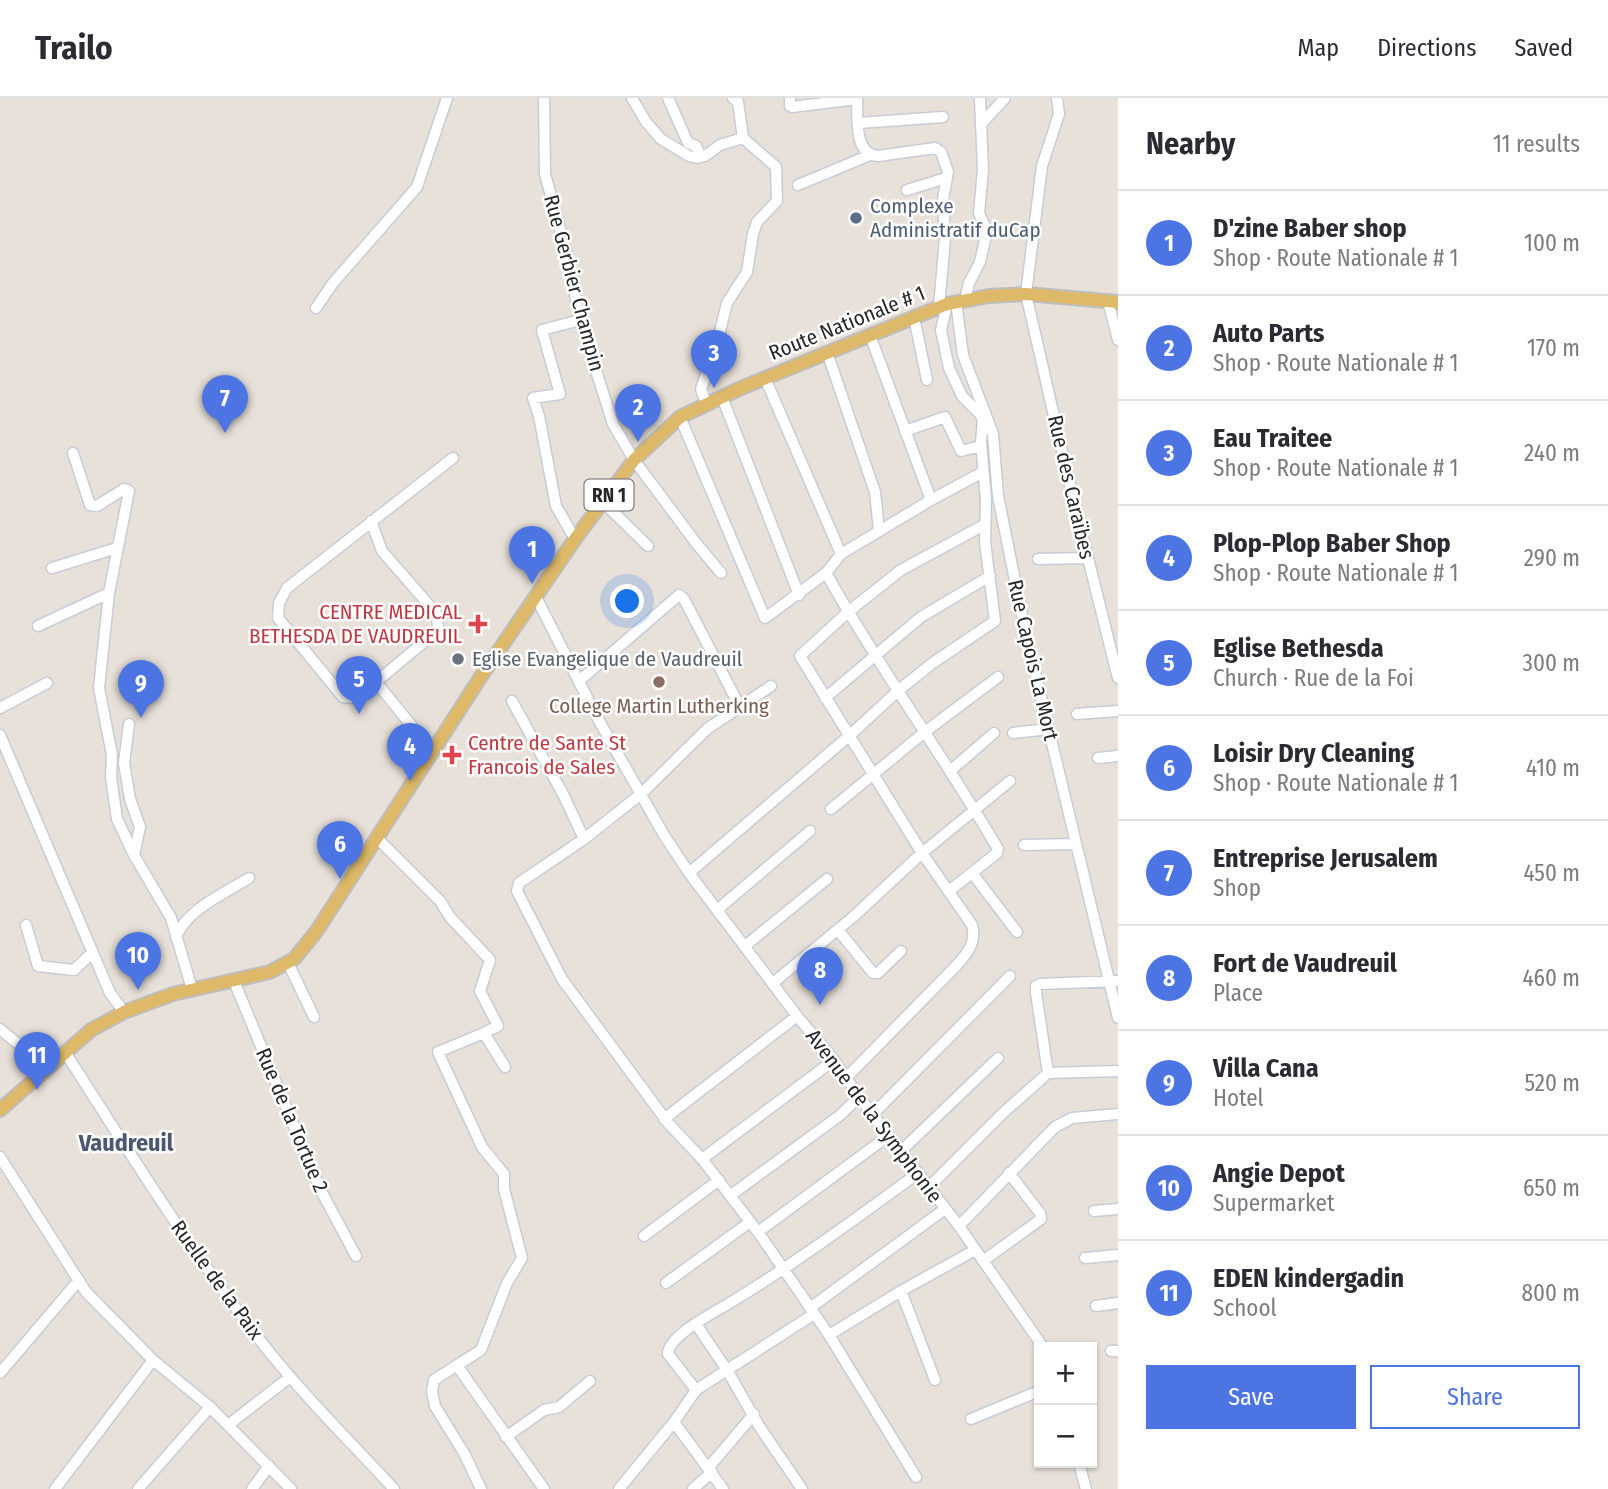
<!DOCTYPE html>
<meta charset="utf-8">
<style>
body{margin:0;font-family:"Fira Sans Condensed",sans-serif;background:#f7f7f7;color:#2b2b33}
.controls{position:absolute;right:21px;bottom:21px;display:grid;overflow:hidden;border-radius:0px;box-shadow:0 2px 5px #0004}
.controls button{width:63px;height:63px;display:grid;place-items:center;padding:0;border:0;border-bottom:2px solid #e1e1e2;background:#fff;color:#2b2b33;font:35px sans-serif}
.you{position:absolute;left:628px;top:504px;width:24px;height:24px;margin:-18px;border:5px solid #fff;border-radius:50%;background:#1a73e8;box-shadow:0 0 0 10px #1a73e833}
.badge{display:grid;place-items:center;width:46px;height:46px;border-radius:50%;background:#4c74e2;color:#fff;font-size:23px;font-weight:700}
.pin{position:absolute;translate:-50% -58px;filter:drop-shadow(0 2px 4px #0008)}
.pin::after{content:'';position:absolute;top:37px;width:24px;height:21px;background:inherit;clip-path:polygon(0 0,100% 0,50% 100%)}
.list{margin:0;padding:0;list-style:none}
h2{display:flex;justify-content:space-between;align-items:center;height:91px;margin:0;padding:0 28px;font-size:30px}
h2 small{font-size:23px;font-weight:400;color:#7c7c81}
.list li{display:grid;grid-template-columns:46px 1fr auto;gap:21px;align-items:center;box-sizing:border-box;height:105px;padding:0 28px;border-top:2px solid #e1e1e2}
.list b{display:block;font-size:26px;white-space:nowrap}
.list p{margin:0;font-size:23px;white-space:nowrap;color:#7c7c81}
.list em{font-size:23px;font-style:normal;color:#7c7c81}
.actions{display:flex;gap:14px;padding:21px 28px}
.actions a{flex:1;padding:16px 0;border:2px solid #4c74e2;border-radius:0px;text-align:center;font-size:24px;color:#4c74e2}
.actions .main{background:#4c74e2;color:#fff}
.map{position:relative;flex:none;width:1118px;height:1391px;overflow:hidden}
header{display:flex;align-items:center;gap:42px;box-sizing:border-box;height:98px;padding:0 35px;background:#fff;border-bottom:2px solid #e1e1e2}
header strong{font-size:33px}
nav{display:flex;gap:38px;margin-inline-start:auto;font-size:24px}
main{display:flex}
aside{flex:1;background:#fff}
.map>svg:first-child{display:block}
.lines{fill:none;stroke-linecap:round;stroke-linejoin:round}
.minor-casing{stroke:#c8ccd7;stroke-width:13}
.major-casing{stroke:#bebebe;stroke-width:16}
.minor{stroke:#fff;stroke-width:10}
.major{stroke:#deb969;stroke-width:12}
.service-dot{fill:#5c6f8a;stroke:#fff;stroke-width:2.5}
.health-dot{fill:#e0444e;stroke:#fff;stroke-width:2.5}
.worship-dot{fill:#6b7280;stroke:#fff;stroke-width:2.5}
.education-dot{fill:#8d6e63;stroke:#fff;stroke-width:2.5}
.labels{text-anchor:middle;stroke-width:5;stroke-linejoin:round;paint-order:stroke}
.shield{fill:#fff;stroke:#686868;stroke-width:2}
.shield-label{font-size:19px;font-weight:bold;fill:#272727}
.service-label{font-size:21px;fill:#4e5e75;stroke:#fff;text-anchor:start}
.street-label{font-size:21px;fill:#272727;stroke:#fff}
.health-label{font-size:21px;fill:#be3a42;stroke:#fff;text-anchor:end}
.worship-label{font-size:21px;fill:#5b616d;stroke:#fff;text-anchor:start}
.education-label{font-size:21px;fill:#785e54;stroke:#fff}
.quarter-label{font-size:24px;font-weight:bold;fill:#4d5771;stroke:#fff}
</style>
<header>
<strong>Trailo</strong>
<nav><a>Map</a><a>Directions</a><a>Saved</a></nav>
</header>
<main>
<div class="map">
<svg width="1118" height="1391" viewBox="0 0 1118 1391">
<rect width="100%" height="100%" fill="#e8e1da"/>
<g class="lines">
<defs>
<path id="minor" d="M544 0 545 76 566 153 580 222 613 326 634 362 696 445 721 475
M632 0 646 24 661 41 689 58 697 60 705 58 720 47 743 40
M668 0 688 45 696 48 701 59
M790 0V8L792 9 857 1
M857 0C858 19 853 56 878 58L935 50 941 54 948 74 943 101 945 140 939 209
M1057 0 1059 16 1042 68 1026 196 1070 388 1118 580
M859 25 943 19
M981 26 1005 0
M798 87 870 57
M907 92 946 80
M965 202 969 185 980 164 987 133 979 115 983 72 980 0
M1108 203 1118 242
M956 204 963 257 993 336 998 398 1026 537 1118 920
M316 210 333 185 417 89 447 0
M914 219 927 282
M870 237 931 402
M827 254 875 394 879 432
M765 280 841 456
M722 299 799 497
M706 305 701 291 717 245 727 205 747 174 753 136 757 124 777 103 776 69 743 40 738 4 733 0
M680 319 765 520 826 475 841 456 931 402 983 374
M905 333 945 319 961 353 981 348
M73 355 90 407 97 408 124 391 129 393 109 495 99 590 112 657 111 679 117 721 134 757 171 820 192 891
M603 404 648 448
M371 423 382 453 436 515 438 528 436 534 376 584
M575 441 556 408 539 318 533 300 560 296 542 232 580 222
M1038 461 1088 460
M52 470 117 450
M826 475C879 570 943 657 998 751L997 755 949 793
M536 499 598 621 664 737 689 775 797 918 834 962 859 999 959 1128 1043 1249
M38 528 109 495
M579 583 679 497 684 501 740 609
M771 588 707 631 641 696 584 741 519 785 517 793 562 881 668 1025 702 1061 758 1134 888 1038
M825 600 921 519 990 478
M512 603 564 698 584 741
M0 610 47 585
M1077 616 1118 613
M129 626 124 665 130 701 140 729 134 757
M1013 635 1048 631
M0 637 110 895 124 914
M433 654 376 584 357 600 343 599 278 520 279 505 287 490 453 360
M1098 660 1118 658
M950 673 994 635
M831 711 926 633 998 579
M377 740 440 803 450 819 490 862 480 893 498 928 484 935 505 969
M1024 747 1076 746
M689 775 849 638 899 592 934 564 995 523 985 444 986 402 981 344 983 322 980 316 962 298 949 270 941 232 947 206
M972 775 1017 834
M717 812 810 733
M26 827 38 868 74 872 92 855
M838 832 873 875H878L901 853
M176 839C187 811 225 795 249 780
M745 848 827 781
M288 865 314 919
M234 883 320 1091 356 1158
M773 885 853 819 922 755 1010 683
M0 931 17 945 40 947 56 962
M65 954C125 1048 185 1143 252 1232 295 1289 346 1339 394 1391
M1048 975 1036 895V888L1040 886 1118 883
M846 980 956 868C967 856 977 844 972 827L922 755 800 558 848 514 901 472 984 427
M873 1016 1010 878
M664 1021 797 918
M900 1054 998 960
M0 1059 86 1194 153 1262 210 1309 291 1391
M702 1061 834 962
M928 1090 1003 1015 1048 975 1118 973
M731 1097 839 1018 859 999
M1094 1113 1118 1111
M959 1128 1055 1029 1072 1020 1118 1016
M758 1134 829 1237 901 1193 975 1152
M644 1138 719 1082
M1085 1160 1118 1157
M983 1163 1041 1121 1040 1115 1009 1075
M666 1185 750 1124
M901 1193 935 1282
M1096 1208 1118 1205
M810 1210 945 1111
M696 1226 727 1272 696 1292 674 1324 723 1391
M829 1237 916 1379
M1111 1253H1118
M458 1269 544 1391
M0 1275 79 1182
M696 1292 668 1256C668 1238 713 1215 728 1206 793 1167 855 1121 917 1076
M971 1321 1039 1293
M228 1327 290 1279
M506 1339 544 1312 559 1309 590 1283
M1079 1365 1086 1391
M709 1369 754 1316
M55 1391 153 1262
M138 1391 210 1309
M252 1391 269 1368
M481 1391 465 1357 435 1308 432 1294 434 1282 481 1252 507 1185 522 1160 504 1091V1076L482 1049 438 954 484 935
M619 1391 674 1324
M693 1391 712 1374
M802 1391 759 1328 727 1272 814 1216"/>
<path id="major" d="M0 1012 91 932 124 914 173 896 270 874 294 861 316 834 480 580 575 441 634 362 680 319 741 290 947 206 989 198 1026 196 1118 204"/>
</defs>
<use href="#minor" class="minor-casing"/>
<use href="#major" class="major-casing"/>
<use href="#minor" class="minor"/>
<use href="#major" class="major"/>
</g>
<circle class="service-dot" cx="856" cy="120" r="7"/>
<g class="health-dot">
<path d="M474.5 515.5h7v7h7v7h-7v7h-7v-7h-7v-7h7z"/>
<path d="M448.5 646.5h7v7h7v7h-7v7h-7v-7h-7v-7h7z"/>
</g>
<circle class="worship-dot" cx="458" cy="561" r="7"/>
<circle class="education-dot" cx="659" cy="584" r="7"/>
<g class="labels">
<rect class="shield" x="584.5" y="381.5" width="49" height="31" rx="5"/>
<g class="shield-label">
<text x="609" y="404">RN 1</text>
</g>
<g class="service-label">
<text x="870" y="115">Complexe<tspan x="870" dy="24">Administratif duCap</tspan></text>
</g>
<g class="street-label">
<text transform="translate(574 185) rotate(75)" y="7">Rue Gerbier Champin</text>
<text transform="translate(847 225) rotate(-22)" y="7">Route Nationale # 1</text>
<text transform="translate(1071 389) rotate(77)" y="7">Rue des Caraïbes</text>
<text transform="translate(1033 562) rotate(77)" y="7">Rue Capois La Mort</text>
<text transform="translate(874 1018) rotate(53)" y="7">Avenue de la Symphonie</text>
<text transform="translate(292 1022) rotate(67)" y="7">Rue de la Tortue 2</text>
<text transform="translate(217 1182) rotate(54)" y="7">Ruelle de la Paix</text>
</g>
<g class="health-label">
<text x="462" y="521">CENTRE MEDICAL<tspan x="462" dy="24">BETHESDA DE VAUDREUIL</tspan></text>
<text x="468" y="652" text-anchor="start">Centre de Sante St<tspan x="468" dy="24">Francois de Sales</tspan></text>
</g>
<g class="worship-label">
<text x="472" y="568">Eglise Evangelique de Vaudreuil</text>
</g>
<g class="education-label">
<text x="659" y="615">College Martin Lutherking</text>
</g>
<g class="quarter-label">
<text x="126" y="1053">Vaudreuil</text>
</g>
</g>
</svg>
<div class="controls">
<button>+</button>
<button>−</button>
</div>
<div class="you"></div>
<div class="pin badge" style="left:532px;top:486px">1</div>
<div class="pin badge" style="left:638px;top:344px">2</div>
<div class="pin badge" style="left:714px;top:290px">3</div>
<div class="pin badge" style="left:410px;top:683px">4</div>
<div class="pin badge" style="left:359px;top:616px">5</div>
<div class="pin badge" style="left:340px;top:781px">6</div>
<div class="pin badge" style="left:225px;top:335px">7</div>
<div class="pin badge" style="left:820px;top:907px">8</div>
<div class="pin badge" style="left:141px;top:620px">9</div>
<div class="pin badge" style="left:138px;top:892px">10</div>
<div class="pin badge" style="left:37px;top:992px">11</div>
</div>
<aside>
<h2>Nearby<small>11 results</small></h2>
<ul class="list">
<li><span class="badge">1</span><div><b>D'zine Baber shop</b><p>Shop · Route Nationale # 1</p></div><em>100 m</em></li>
<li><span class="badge">2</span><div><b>Auto Parts</b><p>Shop · Route Nationale # 1</p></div><em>170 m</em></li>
<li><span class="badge">3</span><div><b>Eau Traitee</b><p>Shop · Route Nationale # 1</p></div><em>240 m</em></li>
<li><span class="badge">4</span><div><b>Plop-Plop Baber Shop</b><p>Shop · Route Nationale # 1</p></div><em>290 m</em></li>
<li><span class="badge">5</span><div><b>Eglise Bethesda</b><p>Church · Rue de la Foi</p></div><em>300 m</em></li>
<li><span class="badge">6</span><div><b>Loisir Dry Cleaning</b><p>Shop · Route Nationale # 1</p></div><em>410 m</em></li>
<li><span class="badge">7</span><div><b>Entreprise Jerusalem</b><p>Shop</p></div><em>450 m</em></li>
<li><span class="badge">8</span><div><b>Fort de Vaudreuil</b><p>Place</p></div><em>460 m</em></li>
<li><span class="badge">9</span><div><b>Villa Cana</b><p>Hotel</p></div><em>520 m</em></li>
<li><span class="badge">10</span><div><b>Angie Depot</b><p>Supermarket</p></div><em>650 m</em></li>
<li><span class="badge">11</span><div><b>EDEN kindergadin</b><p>School</p></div><em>800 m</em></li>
</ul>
<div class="actions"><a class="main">Save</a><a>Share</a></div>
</aside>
</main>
